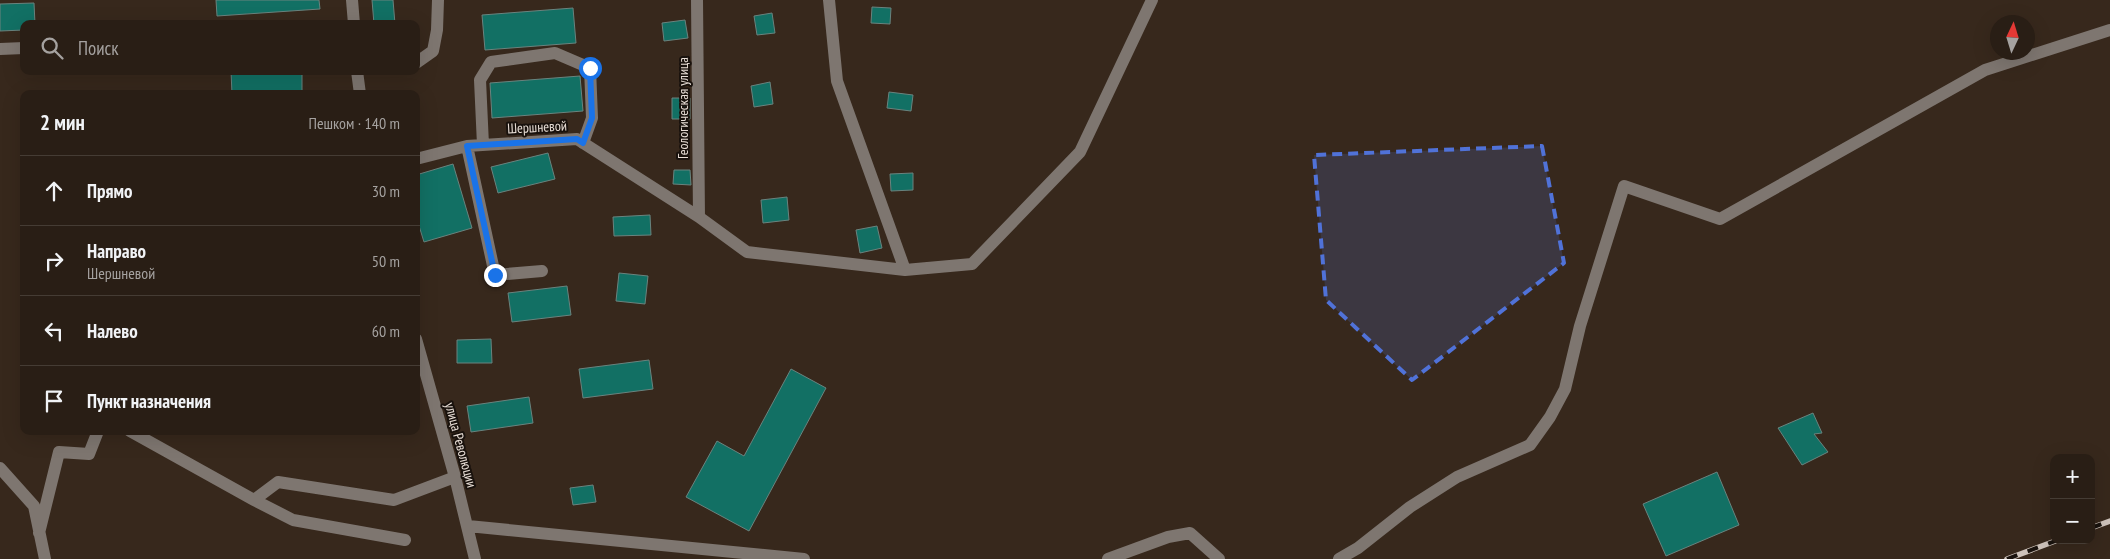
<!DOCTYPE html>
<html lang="ru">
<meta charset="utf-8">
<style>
body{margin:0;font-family:"PT Sans Narrow",sans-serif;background:#31271e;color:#f1f3f6}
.controls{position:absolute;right:15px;bottom:15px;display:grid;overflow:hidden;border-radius:10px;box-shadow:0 5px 20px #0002}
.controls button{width:45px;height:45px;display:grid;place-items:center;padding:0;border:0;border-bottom:1px solid #453c34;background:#291e15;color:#f1f3f6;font:25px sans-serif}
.compass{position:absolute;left:1990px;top:15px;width:45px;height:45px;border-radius:50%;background:#291e15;box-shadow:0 5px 20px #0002;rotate:4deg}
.stop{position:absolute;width:15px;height:15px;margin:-11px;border:4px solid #1a73e8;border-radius:50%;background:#fff}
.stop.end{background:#1a73e8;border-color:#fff;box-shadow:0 1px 5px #0008}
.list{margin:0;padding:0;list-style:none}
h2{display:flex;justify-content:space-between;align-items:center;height:65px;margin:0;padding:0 20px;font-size:21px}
h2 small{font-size:16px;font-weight:400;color:#a5a2a0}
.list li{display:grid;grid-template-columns:32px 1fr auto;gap:15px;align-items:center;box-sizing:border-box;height:70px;padding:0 20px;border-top:1px solid #453c34}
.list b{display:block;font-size:19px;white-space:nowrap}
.list p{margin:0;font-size:16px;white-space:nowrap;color:#a5a2a0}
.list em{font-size:16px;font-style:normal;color:#a5a2a0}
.icon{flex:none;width:28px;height:28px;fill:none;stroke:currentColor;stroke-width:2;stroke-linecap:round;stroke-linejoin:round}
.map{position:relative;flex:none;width:2110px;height:559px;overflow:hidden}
.search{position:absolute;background:#291e15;box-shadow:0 5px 20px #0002;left:20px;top:20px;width:400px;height:55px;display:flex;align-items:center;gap:12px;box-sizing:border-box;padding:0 18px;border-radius:10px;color:#a5a2a0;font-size:19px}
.panel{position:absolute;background:#291e15;box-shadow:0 5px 20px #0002;left:20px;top:90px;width:400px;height:345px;border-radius:10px}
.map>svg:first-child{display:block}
.building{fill:#127064;stroke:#6a837e}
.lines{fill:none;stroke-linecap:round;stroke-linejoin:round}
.minor{stroke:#7e7670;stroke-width:12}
.rail-casing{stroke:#cdc2ba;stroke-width:5.5}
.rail{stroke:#19120d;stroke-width:4;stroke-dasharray:11;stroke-linecap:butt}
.route{stroke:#1a73e8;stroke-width:6}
.marked{fill:#5072d8;fill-opacity:0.2;stroke:#5072d8;stroke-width:4;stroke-dasharray:10 6;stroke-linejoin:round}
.labels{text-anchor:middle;stroke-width:4;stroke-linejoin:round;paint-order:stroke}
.street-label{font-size:14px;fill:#e8ded6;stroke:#19120d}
</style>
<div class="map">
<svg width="2110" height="559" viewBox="0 0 2110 559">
<rect width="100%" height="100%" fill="#37281c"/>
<path class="building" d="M216 0H319L320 9 217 16Z
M372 0H393L395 24H374Z
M34 3 35 24H24V30L0 31V4Z
M872 7 891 8 890 24 871 23Z
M573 8 576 43 485 50 482 15Z
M772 13 775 33 757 35 754 16Z
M685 20 688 38 664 41 662 23Z
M231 71H302V94H232Z
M580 76 583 111 492 118 490 83Z
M770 82 773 104 754 107 751 86Z
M889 92 913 95 911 111 887 108Z
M672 98H690V119H672Z
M548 153 555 179 498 193 491 167Z
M453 164 472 228 424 242 416 216V175Z
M674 170H690L691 185 673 184Z
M913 173V190L891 191 890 174Z
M787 197 789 220 763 223 761 200Z
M650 215 651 235 614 236 613 217Z
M877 226 882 248 860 253 856 230Z
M619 273 648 276 645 304 616 301Z
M567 286 571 315 512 322 508 293Z
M491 339 492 363H457V340Z
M649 360 653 389 583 398 579 369Z
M791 369 826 388 749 531 686 497 717 441 744 456Z
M529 397 533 423 471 432 467 406Z
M1813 413 1822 433 1814 434 1828 452 1802 465 1778 428Z
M1717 472 1739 525 1666 556 1643 504Z
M593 485 596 502 573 505 570 488Z"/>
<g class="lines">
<path class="minor" d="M352 0 354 24
M697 0 699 217
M829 0 837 81 905 270
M0 49 24 48
M416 63 433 51 437 30 438 0
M357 71 360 94
M483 145 480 80 491 62 555 53 590 68 592 118 583 143
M467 146 495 275 542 271
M416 159 467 146 577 139 699 217 747 252 905 270 972 264 1080 152 1152 0
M416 339 455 477 475 559
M130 431 254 500 278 482 394 500 455 477
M0 468 34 506 45 559
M254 500 293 520 405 540
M468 526 804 559
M39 533 59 452 89 454 98 431
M1108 559 1168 537 1190 533 1219 559
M1339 559 1358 548 1410 507 1457 477 1530 445 1550 417 1565 389 1580 326 1624 186 1720 219 1985 70 2110 30"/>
<defs>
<path id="rail" d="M2091 528 2110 521
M2007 559 2058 540"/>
</defs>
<use href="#rail" class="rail-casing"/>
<use href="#rail" class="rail"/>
</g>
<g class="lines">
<path class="route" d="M495 275 467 146 577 139 583 143 592 118 590 68"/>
</g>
<path class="marked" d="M1542 146 1564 263 1412 380 1326 300 1314 155Z"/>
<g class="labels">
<g class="street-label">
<text transform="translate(683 108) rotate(-90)" y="5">Геологическая улица</text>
<text transform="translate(537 127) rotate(-3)" y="5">Шершневой</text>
<text transform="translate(461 445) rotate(75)" y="5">улица Революции</text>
</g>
</g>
</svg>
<div class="controls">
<button>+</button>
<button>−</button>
</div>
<svg class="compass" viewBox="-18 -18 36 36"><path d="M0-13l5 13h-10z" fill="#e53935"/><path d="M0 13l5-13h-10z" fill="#a5a2a0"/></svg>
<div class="stop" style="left:590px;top:68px"></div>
<div class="stop end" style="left:495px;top:275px"></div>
<div class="search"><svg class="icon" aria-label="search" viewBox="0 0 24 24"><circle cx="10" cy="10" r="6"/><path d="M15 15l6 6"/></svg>Поиск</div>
<section class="panel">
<h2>2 мин<small>Пешком · 140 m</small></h2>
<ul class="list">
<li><svg class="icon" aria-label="ahead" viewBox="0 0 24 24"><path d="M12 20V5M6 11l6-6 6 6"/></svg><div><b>Прямо</b></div><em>30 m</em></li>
<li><svg class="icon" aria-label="right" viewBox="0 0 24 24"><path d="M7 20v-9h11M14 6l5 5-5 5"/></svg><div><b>Направо</b><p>Шершневой</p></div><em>50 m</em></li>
<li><svg class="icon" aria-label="left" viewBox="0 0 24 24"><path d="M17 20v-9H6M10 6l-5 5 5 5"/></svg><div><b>Налево</b></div><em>60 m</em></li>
<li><svg class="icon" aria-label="arrive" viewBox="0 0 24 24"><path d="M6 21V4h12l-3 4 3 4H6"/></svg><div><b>Пункт назначения</b></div></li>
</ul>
</section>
</div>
